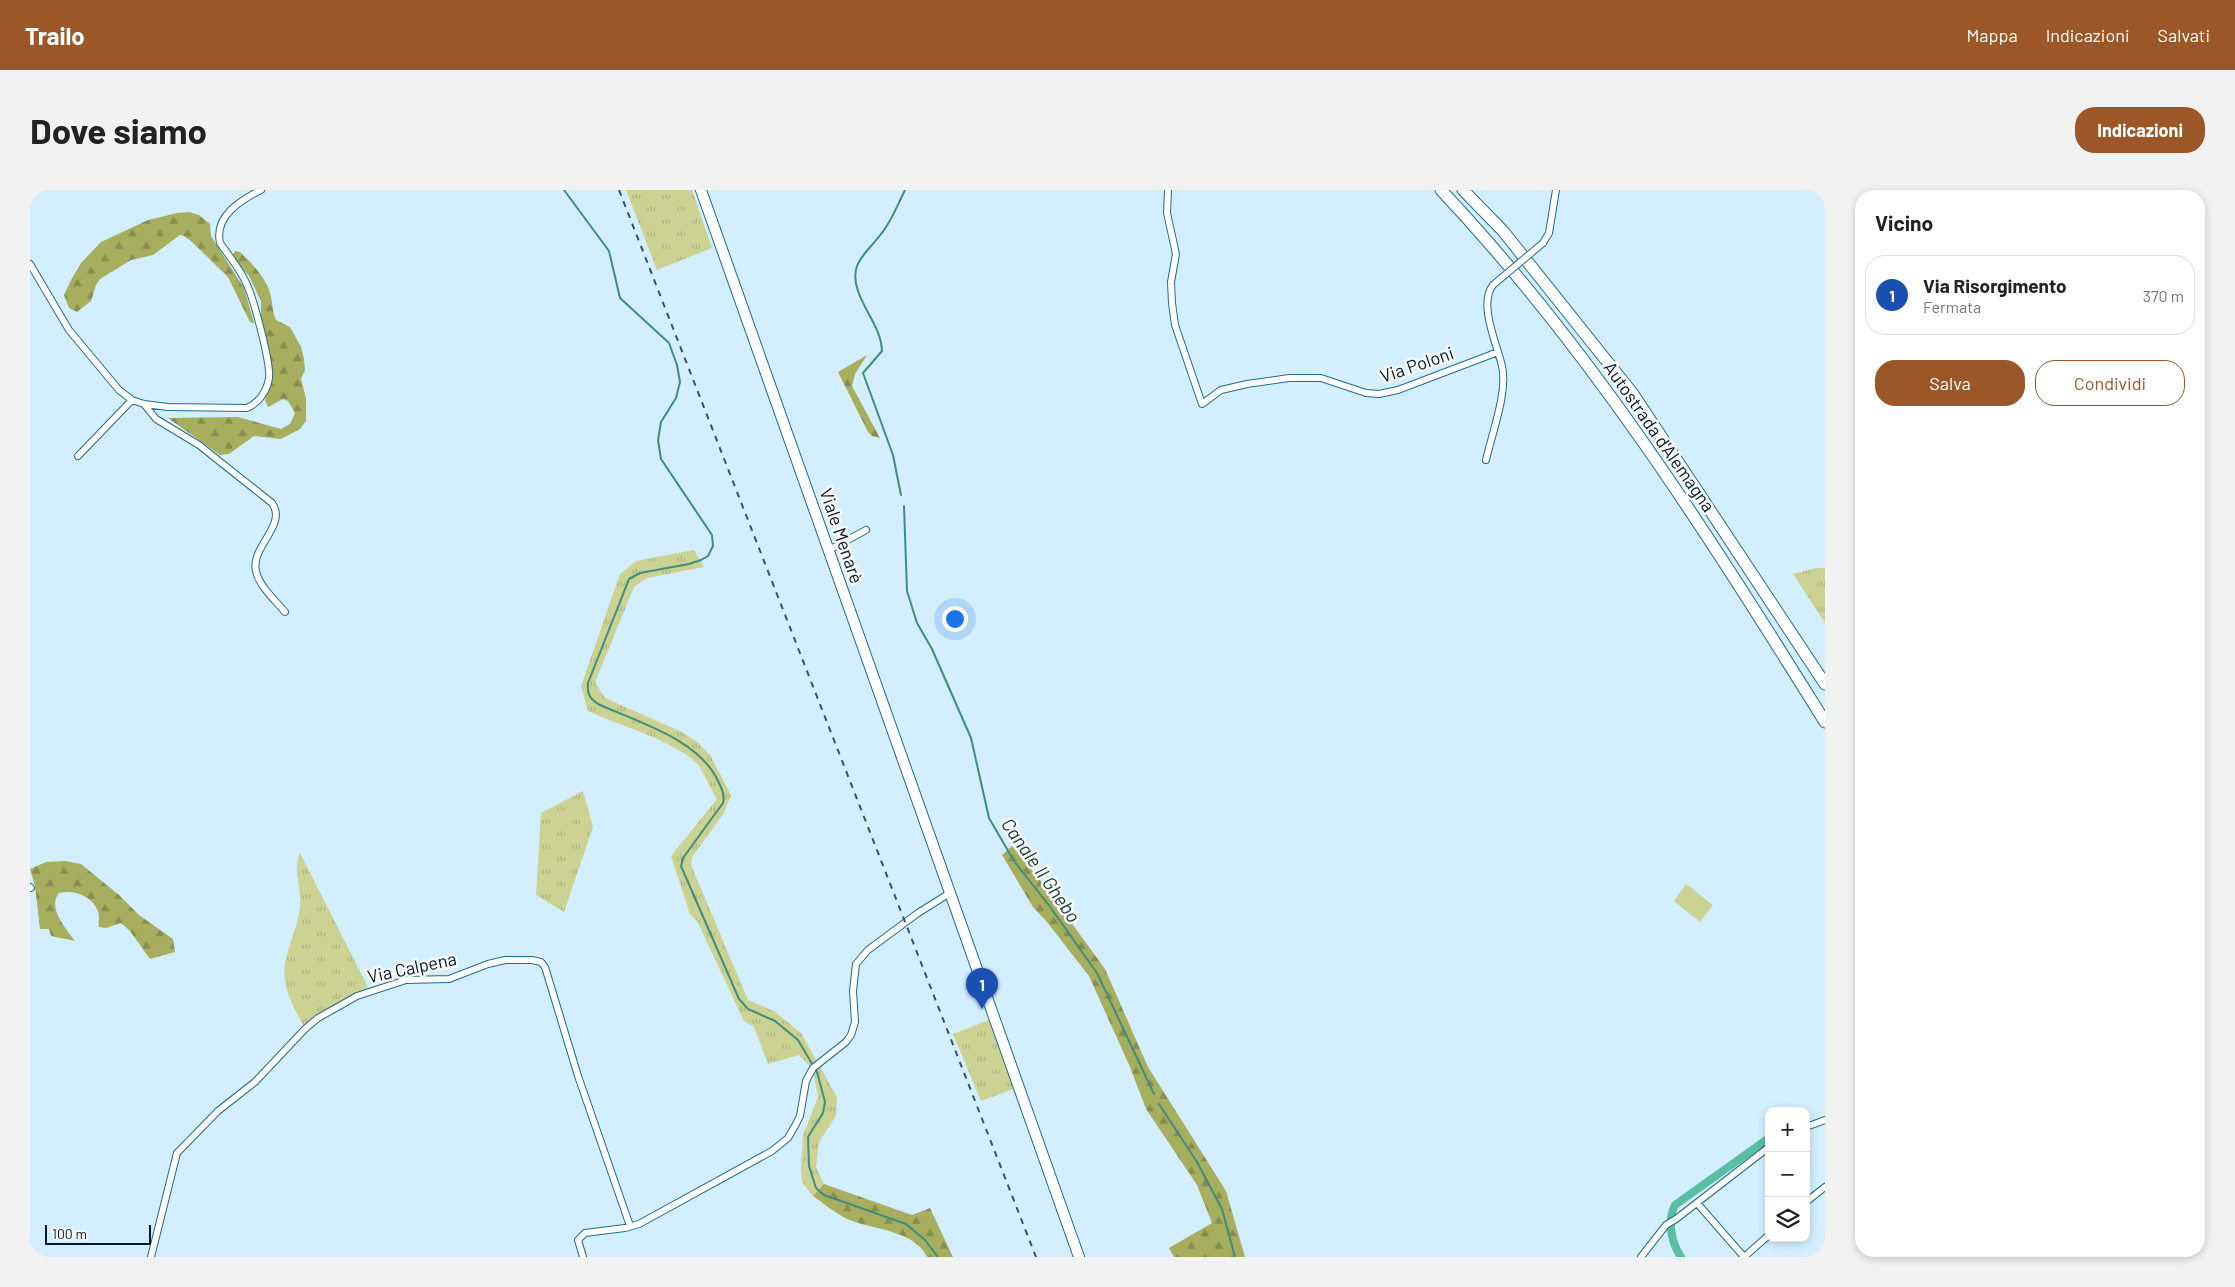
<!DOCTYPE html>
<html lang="it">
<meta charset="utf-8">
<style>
body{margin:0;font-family:Barlow,sans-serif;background:#f2f2f2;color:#222}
.controls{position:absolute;right:15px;bottom:15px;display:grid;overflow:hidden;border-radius:10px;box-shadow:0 2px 8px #0003}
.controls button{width:45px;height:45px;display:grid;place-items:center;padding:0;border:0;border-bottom:1px solid #e0e0e0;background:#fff;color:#222;font:25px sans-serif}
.scale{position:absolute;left:15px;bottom:12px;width:106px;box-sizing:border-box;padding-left:5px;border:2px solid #001a28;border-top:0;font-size:14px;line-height:18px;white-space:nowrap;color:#001a28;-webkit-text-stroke:4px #f7f7f7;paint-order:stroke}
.you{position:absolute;left:924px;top:428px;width:18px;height:18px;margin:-12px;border:4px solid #fff;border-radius:50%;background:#1a73e8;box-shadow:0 0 0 8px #1a73e833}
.badge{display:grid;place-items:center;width:32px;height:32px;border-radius:50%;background:#9b5727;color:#fff;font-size:16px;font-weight:700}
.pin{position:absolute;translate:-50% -41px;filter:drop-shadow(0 1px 2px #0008)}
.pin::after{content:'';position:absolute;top:26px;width:18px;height:15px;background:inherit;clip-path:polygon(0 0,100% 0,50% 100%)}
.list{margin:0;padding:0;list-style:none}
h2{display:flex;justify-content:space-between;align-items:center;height:65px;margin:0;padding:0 20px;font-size:21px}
h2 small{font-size:16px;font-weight:400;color:#767676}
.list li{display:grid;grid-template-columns:32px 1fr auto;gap:15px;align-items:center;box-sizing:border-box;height:80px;margin:0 10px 10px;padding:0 10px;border:1px solid #e0e0e0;border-radius:20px}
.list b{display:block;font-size:19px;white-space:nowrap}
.list p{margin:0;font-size:16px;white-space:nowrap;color:#767676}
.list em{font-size:16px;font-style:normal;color:#767676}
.actions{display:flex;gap:10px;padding:15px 20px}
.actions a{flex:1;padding:11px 0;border:1px solid #9b5727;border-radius:20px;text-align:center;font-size:18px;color:#9b5727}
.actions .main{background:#9b5727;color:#fff}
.icon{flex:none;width:28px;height:28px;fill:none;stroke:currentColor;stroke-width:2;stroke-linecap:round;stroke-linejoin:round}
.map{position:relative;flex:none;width:1795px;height:1067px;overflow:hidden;border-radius:20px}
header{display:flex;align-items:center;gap:30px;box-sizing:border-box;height:70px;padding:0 25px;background:#9b5727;color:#fff}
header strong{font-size:24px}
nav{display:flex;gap:28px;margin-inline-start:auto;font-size:18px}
.intro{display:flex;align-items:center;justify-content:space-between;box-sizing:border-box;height:120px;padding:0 30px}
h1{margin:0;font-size:35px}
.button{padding:12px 22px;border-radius:20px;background:#9b5727;color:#fff;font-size:18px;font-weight:700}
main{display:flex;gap:30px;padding:0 30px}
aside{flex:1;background:#fff;border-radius:20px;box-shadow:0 2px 8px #0003}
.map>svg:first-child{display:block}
.grass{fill:url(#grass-tufts)}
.forest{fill:url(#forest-firs)}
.pitch{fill:#cbd292}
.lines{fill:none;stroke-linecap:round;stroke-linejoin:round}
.stream{stroke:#3e8e7e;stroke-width:2}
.canal{stroke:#58bfa3;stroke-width:8}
.minor-casing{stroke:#1f6b8e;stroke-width:8}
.primary-casing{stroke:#1f6b8e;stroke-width:12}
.motorway-casing{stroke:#1f6b8e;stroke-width:13}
.minor{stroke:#fff;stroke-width:6}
.primary{stroke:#fff;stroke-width:10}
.motorway{stroke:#fff;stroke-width:11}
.rail{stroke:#385261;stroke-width:2;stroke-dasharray:6 6;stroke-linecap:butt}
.minor-bridge-casing{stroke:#1f6b8e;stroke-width:8;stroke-linecap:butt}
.minor-bridge{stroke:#fff;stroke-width:6}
.labels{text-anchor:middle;stroke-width:5;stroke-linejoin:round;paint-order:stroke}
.street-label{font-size:18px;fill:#001a28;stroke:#f7f7f7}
.water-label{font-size:19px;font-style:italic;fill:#113f34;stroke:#f7f7f7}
</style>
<header>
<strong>Trailo</strong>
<nav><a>Mappa</a><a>Indicazioni</a><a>Salvati</a></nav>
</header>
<div class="intro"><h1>Dove siamo</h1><a class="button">Indicazioni</a></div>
<main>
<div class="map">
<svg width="1795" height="1067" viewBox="0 0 1795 1067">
<defs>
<pattern id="grass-tufts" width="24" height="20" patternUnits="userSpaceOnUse" patternTransform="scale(1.25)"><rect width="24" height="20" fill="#cbd292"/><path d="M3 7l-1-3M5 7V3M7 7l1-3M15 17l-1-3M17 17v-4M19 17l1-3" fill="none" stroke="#adb47e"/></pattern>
<pattern id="forest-firs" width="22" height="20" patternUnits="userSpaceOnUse" patternTransform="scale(1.25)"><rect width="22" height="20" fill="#a7ae5e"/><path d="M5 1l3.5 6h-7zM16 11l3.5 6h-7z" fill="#868d4e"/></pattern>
</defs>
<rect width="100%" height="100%" fill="#d3efff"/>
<path class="grass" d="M596 0H662L682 58 627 80Z
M664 360 674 377 617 388 604 397 565 492 575 508 652 542 667 552 680 565 701 605 694 623 662 667 661 675 718 810 744 821 771 843 807 907 806 926 789 952 786 977 794 994 783 1006 772 992 771 979 773 945 788 907 783 880 769 865 738 874 724 837 714 831 667 731 660 724 641 666 687 609C680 598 675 585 668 575 649 552 587 535 558 521L551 496 590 384 606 371Z
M1786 378H1795V433L1763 384Z
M553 601 563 637 534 722 506 705 511 623Z
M270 663 340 801 275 839C263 815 248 793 257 765 261 749 268 734 270 717 272 699 262 680 270 663Z
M964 828 989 897 951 911 923 844Z"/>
<path class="forest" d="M159 22 169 25 180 34 181 46 214 98 224 133 220 132 198 87 162 52 154 46 150 45 123 65 101 70 70 89 66 95 61 111 47 122 39 118 34 105 41 90 51 73 71 52 118 30 147 23Z
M205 61 210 62C222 73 236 88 240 103 243 113 242 121 246 130L260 137 271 157 274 169 275 180 271 189 276 208V231L270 239 251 249 224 246 199 264 190 265 138 228 208 227 251 239 260 234 265 223 258 211 253 209 238 217 235 210 240 196 231 133V111L219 86 202 66Z
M837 165 825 184 822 196 850 248 842 246 838 242 808 182Z
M982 656 1014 695 1075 779 1118 877 1196 1001 1215 1067H1144L1139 1058 1182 1033 1167 995 1116 919 1100 877 1059 786 1017 732 1003 717 972 665Z
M35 671 51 674 89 705 109 725 143 749 145 762 120 769 100 741 91 733 76 738 69 737C68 731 70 726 68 721 62 706 44 699 29 703 17 718 36 738 45 751L21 746 19 739H10L5 696 0 679 16 672Z
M794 994 882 1025 900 1018 923 1067H897C884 1039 840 1040 815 1028 804 1022 793 1013 783 1006Z"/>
<path class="pitch" d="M1656 694 1683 715 1670 732 1644 711Z"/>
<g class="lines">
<path class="stream" d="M534 0 579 61 590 108 639 153 647 175 650 192 646 208 631 232 628 250 631 269 682 345 683 356 678 366 671 370 659 374 610 383 599 389 558 493C557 503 559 508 568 514 607 532 669 549 688 591 692 599 695 605 693 613L653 668 651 676 709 809 718 819 745 831 768 850 787 882 795 912 793 923 778 947 779 976 786 998 794 1005 876 1034 895 1050 908 1067
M871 305 863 265 833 183 852 161C851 138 835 122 828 101 818 73 837 63 851 44 861 32 868 14 875 0
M874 316 877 401 887 433 902 459 941 548 959 628 984 671 1018 714 1067 783 1124 904
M1129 914 1167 972 1192 1019 1205 1067"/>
<path class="canal" d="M1651 1067C1641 1052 1637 1031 1645 1015L1739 948"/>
<defs>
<path id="minor" d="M1138 0 1137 23 1146 64 1141 92 1142 113 1145 135 1172 214 1191 200 1217 194 1259 188H1291L1336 203 1349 204 1368 200 1468 162
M1513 53 1519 43 1526 0
M0 74 39 140 89 200 102 210 114 214 138 217 217 218C229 213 237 201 239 188 241 174 224 110 217 95 211 80 199 66 190 53 184 26 211 10 231 0
M114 214 126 229 169 255 242 313C258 335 220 357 226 381 229 396 245 410 255 422
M48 266 102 210
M1456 270C1462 243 1478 202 1472 176 1467 154 1448 114 1463 95
M799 360 836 340
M0 697 1 698
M1776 937 1795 930
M1776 1012 1795 997
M1667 1013 1714 1067
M121 1067 147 963 188 921 225 892 275 839 288 828 327 806 376 790 419 789 458 774 475 770H502L511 772 515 777 548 886 600 1036
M553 1067 548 1050 555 1043 595 1038 609 1034 742 961 758 948 766 934 770 926 776 891 783 878 816 852 821 845 825 832 823 801 826 774 838 760 888 723 920 703
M1611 1067 1636 1035 1646 1029 1739 957
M1714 1067 1739 1045"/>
<path id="primary" d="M671 0 1049 1067"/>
<path id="motorway" d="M1411 0C1561 159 1679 346 1795 532
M1433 0 1473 41 1603 204 1795 494"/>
</defs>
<use href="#minor" class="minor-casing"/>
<use href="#primary" class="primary-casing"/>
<use href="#motorway" class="motorway-casing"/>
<use href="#minor" class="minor"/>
<use href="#primary" class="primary"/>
<use href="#motorway" class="motorway"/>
<path class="rail" d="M589 0 1006 1067"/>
<defs>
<path id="minor-bridge" d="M1463 95 1513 53"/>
</defs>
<use href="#minor-bridge" class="minor-bridge-casing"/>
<use href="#minor-bridge" class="minor-bridge"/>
</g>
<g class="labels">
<g class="street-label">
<text transform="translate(1387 175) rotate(-19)" y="6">Via Poloni</text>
<text transform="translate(1629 247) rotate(55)" y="6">Autostrada d'Alemagna</text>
<text transform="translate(811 346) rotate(71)" y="6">Viale Menarè</text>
<text transform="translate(382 778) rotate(-12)" y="6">Via Calpena</text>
</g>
<g class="water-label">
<text transform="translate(1011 680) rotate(55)" y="7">Canale Il Ghebo</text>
</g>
</g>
</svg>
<div class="controls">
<button>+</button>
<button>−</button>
<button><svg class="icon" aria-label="layers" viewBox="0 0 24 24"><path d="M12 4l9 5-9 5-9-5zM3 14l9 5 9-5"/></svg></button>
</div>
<div class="scale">100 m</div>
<div class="you"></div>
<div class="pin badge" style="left:952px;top:819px;background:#1a4fb4">1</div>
</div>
<aside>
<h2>Vicino<small></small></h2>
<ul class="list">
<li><span class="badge" style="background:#1a4fb4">1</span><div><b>Via Risorgimento</b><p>Fermata</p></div><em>370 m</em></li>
</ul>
<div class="actions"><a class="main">Salva</a><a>Condividi</a></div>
</aside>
</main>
